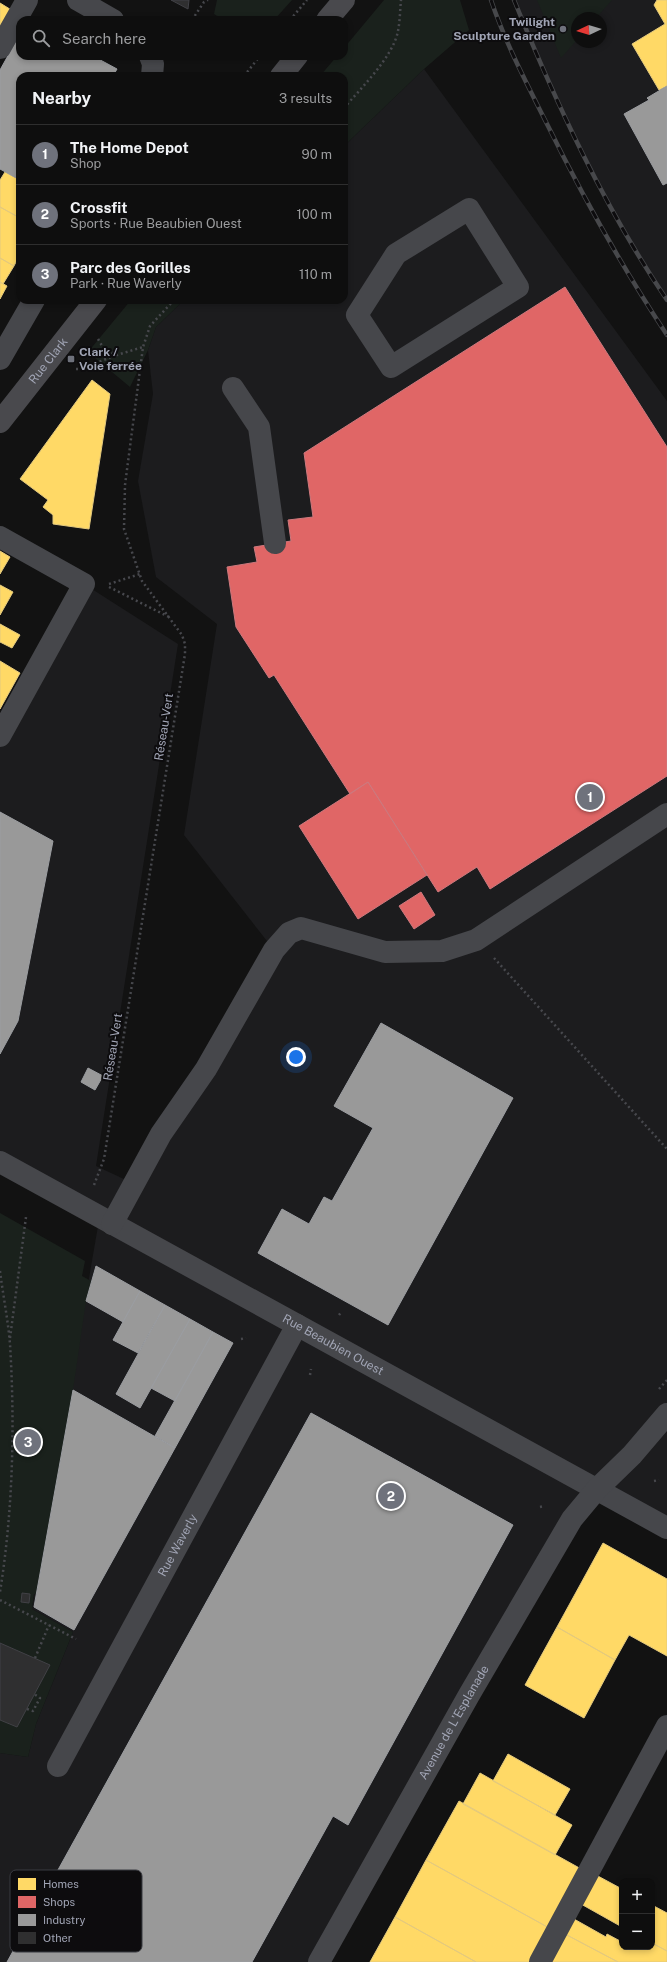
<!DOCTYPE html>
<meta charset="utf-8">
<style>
body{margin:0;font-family:"Public Sans",sans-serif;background:#171717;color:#f1f3f6}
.controls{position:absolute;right:12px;bottom:12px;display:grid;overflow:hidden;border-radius:8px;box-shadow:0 2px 6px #0003}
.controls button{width:36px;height:36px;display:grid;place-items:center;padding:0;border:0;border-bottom:1px solid #2e2e2e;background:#0e0e0e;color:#f1f3f6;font:20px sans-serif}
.compass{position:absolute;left:571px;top:12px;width:36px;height:36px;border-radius:50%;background:#0e0e0e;box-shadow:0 2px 6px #0003;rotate:266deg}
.you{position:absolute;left:296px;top:1057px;width:14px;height:14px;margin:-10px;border:3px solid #fff;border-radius:50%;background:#1a73e8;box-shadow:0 0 0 6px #1a73e833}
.badge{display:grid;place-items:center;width:26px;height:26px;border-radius:50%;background:#6f727c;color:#fff;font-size:13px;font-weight:700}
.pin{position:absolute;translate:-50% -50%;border:2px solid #fff;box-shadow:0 1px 4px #0006}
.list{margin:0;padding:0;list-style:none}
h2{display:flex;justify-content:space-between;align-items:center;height:52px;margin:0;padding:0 16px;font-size:17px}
h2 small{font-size:13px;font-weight:400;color:#9b9c9e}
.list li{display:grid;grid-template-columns:26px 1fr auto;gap:12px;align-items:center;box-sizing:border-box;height:60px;padding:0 16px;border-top:1px solid #2e2e2e}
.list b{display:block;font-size:15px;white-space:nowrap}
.list p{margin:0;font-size:13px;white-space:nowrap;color:#9b9c9e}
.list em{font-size:13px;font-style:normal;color:#9b9c9e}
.icon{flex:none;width:22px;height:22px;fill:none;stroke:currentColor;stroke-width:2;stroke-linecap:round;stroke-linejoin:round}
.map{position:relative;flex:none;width:667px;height:1962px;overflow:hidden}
.search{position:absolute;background:#0e0e0e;box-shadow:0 2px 6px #0003;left:16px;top:16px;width:332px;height:44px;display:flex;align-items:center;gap:10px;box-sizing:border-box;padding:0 14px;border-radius:12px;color:#9b9c9e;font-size:15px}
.panel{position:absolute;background:#0e0e0e;box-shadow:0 2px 6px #0003;left:16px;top:72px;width:332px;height:232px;border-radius:12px}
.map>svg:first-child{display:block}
.built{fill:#1c1c1e;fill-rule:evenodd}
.green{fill:#1a211c}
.homes{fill:#ffd966;stroke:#e3c97e}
.shops{fill:#e06666;stroke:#cd797e}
.industry{fill:#999;stroke:#9b9da1}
.building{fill:#2f2f30;stroke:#414146}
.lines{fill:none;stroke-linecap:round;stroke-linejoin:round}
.path{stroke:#47484d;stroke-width:2.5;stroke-dasharray:2 3;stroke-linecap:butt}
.minor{stroke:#46474b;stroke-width:22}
.major{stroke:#49494d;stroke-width:22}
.rail-casing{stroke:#47484b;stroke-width:4.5}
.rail{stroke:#0d0c0e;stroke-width:3;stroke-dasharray:9;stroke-linecap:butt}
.poi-dot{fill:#6f727c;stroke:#0d0c0e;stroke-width:1.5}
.labels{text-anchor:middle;stroke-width:4;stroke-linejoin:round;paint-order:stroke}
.poi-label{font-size:12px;font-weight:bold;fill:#a1a5b5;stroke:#0d0c0e;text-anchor:end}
.street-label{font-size:12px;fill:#a1a5b5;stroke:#0d0c0e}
.key{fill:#0d0c0e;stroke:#393a40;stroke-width:1}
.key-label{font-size:11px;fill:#a1a5b5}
</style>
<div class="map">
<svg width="667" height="1962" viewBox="0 0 667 1962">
<rect width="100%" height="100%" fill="#121212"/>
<path class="built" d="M514 0H667V300L613 210 575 139 535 51ZM577 18H601V42H577Z
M424 69 667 401V1528L597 1489 325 1962H0V1753L28 1757 36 1724 73 1632 32 1609 98 1226 0 1163V736L84 584 178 644 96 1166 126 1180 274 950 184 835 217 624 156 577 138 481 153 394 148 350 156 327 184 300H344V146Z"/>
<path class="green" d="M217 0H292L274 20H224L214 14Z
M384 0H460L469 30 424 69 344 146V76H320L337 56H344V48Z
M537 0H612L596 18H577V40L561 58Z
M131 300H184L156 327 148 350 130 387 88 352Z
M0 1213 85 1261 82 1276 91 1281 86 1301 73 1390 36 1594H34L32 1609 73 1632 36 1724 28 1757 0 1753Z"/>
<path class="homes" d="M657 0H667V86L659 90 632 44 665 24 654 5Z
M0 3 13 11 0 34Z
M5 172 20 180V218L0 207V180Z
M0 207 20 218V254L14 266 0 258Z
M0 258 14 266 3 284 0 282Z
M0 282 7 286 0 299Z
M92 380 110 394 89 529 53 524V515L43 507 48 500 20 479Z
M0 551 10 557 0 574Z
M0 585 13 592 0 615Z
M0 624 20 635 12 648 0 642Z
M0 661 20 673 0 709Z
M603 1543 667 1579V1656L629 1635 615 1660 557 1627Z
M557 1627 615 1660 584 1718 525 1685Z
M508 1754 570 1789 555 1815 493 1781Z
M480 1773 572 1825 555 1855 463 1804Z
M459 1801 583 1870 551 1929 426 1860Z
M426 1860 551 1929 532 1962H476L395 1917Z
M596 1875 622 1889V1927L581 1904Z
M652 1905 667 1913V1951L652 1943Z
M395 1917 476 1962H370Z
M574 1919 606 1937 607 1934 622 1942V1947L634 1949 635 1947H652V1943L667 1951V1962H618L565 1934Z
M565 1934 618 1962H551Z"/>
<path class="shops" d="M565 287 667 447V776L490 889 477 867 438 892 368 782 350 794 274 675 269 678 236 627 227 567 257 562 254 547 291 541 288 520 313 517 304 453Z
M368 782 427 875 358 919 299 826Z
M421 892 435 915 414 929 399 906Z"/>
<path class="industry" d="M20 34V56H93L117 69 113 76H20V180L0 169V70Z
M667 86V183L663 185 624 114 649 100 647 98Z
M0 812 53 841 18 1021 0 1054Z
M381 1023 513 1098 388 1325 258 1253 282 1209 309 1224 324 1197 332 1201 373 1128 334 1106Z
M88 1068 103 1076 95 1090 81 1082Z
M96 1266 140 1291 123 1322 86 1301Z
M140 1291 165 1305 138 1353 113 1340Z
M165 1305 190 1319 140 1408 116 1394Z
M190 1319 213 1332 175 1401 151 1388Z
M213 1332 233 1343 175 1448 155 1436Z
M73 1390 175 1448 74 1630 34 1607Z
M311 1413 513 1525 348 1825 333 1816 252 1962H7Z"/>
<path class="building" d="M171 0H189L188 9Z
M22 1593 30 1594 29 1603 21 1602Z
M0 1643 50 1665 17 1727 0 1720Z"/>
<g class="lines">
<path class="path" d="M192 20 204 2 208 0
M290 20 307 0
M244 76 260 56
M344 108C361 88 393 57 398 31 400 21 400 10 401 0
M98 339 104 349 117 355 143 347
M76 369H81L116 355
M109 584 140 574
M109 587 169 617
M494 958 667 1149
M94 1185 104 1159 185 654V644L182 635 142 581 124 529 125 485 143 347 150 326 174 300
M0 1271C3 1295 8 1320 10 1344 15 1426 13 1510 0 1592
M339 1315 342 1311
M10 1338 26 1217
M241 1339 246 1338
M310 1375 311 1369
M659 1389 667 1380
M654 1481 659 1480
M540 1507 544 1506
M0 1600 76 1639
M35 1658 49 1625
M27 1709 33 1711 40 1698 34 1694"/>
<g class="minor">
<path d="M78 0 113 20"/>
<path d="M0 48 27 0"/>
<path d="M150 56 153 64 152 76"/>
<path d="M469 209 518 287 391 367 357 315 396 254Z"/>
<path d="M0 359 34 300"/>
<path d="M233 388 259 427 275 543"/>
<path d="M0 537 84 584 0 736"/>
<path id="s1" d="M0 1162 667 1528"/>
<path d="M112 1224 161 1134 206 1069 274 950 289 933 301 928 385 952 442 951 476 940 667 814"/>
<path id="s2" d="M58 1766 297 1325"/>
<path id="s3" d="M319 1962 469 1695 572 1519 597 1489 632 1455 667 1414"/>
<path d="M540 1962 667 1726"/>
</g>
<g class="major">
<path d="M327 20 344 0"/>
<path d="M281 76 297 56"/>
<path id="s4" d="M0 422 96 300"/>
</g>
<defs>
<path id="rail" d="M491 0C505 42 526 82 546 122 582 195 622 267 667 335
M514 0C556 103 604 207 667 300"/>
</defs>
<use href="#rail" class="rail-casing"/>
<use href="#rail" class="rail"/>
</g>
<g class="poi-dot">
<circle cx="563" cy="29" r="4"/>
<rect x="67" y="355" width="8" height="8" rx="2"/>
</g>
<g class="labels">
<g class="poi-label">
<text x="555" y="26">Twilight<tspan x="555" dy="14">Sculpture Garden</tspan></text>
<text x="79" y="356" text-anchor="start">Clark /<tspan x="79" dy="14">Voie ferrée</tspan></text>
</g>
<g class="street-label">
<text dy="4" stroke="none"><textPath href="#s4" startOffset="78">Rue Clark</textPath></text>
<text transform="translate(164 727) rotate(-81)" y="4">Réseau-Vert</text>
<text transform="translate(113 1047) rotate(-81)" y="4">Réseau-Vert</text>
<text dy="4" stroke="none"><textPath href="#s1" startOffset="380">Rue Beaubien Ouest</textPath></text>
<text dy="4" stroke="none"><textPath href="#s2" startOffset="251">Rue Waverly</textPath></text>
<text dy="4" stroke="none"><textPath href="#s3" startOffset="275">Avenue de L'Esplanade</textPath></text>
</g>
</g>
<rect x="10" y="1870" width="132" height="82" rx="6" class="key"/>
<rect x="18" y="1878" width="18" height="12" fill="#ffd966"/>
<rect x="18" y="1896" width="18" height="12" fill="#e06666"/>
<rect x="18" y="1914" width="18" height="12" fill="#999"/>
<rect x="18" y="1932" width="18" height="12" fill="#2f2f30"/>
<g class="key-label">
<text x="43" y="1888">Homes</text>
<text x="43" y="1906">Shops</text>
<text x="43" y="1924">Industry</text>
<text x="43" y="1942">Other</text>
</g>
</svg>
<div class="controls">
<button>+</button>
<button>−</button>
</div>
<svg class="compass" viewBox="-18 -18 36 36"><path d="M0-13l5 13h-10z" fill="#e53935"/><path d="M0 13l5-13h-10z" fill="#9b9c9e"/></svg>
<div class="you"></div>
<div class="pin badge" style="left:590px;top:797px">1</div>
<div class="pin badge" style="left:391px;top:1496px">2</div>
<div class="pin badge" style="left:28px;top:1442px">3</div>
<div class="search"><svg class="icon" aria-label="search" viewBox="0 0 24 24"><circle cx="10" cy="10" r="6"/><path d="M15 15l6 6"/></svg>Search here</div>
<section class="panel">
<h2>Nearby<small>3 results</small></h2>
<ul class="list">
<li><span class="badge">1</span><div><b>The Home Depot</b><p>Shop</p></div><em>90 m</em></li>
<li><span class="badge">2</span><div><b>Crossfit</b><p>Sports · Rue Beaubien Ouest</p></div><em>100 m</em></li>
<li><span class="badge">3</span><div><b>Parc des Gorilles</b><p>Park · Rue Waverly</p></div><em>110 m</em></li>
</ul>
</section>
</div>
